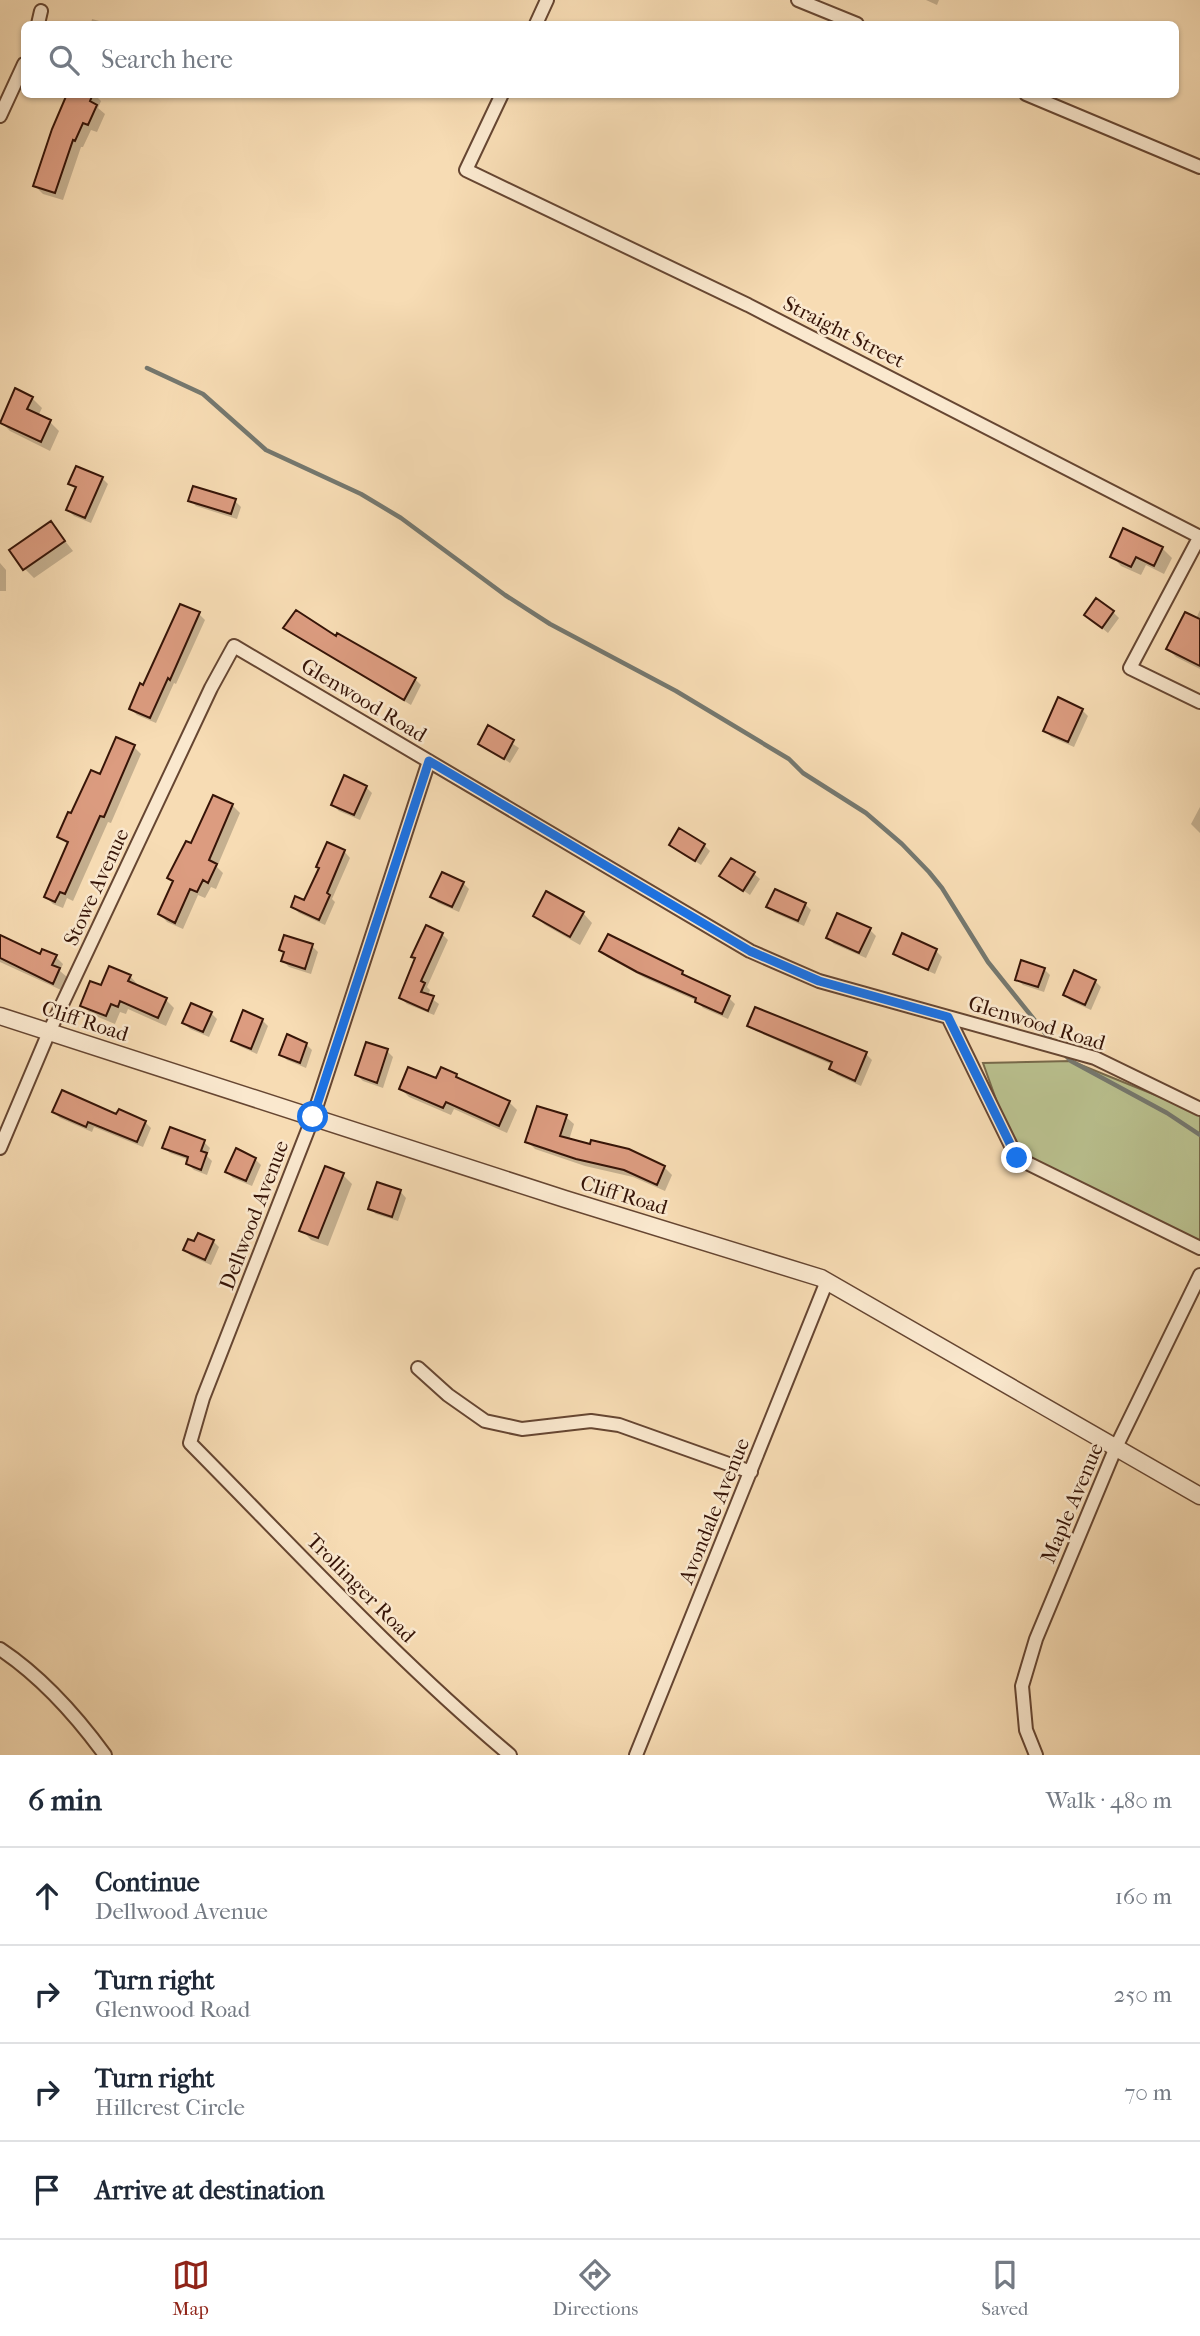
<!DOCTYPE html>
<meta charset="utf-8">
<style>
body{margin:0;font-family:"IM FELL French Canon",serif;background:#f6f6f7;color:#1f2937}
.stop{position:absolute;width:21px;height:21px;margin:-16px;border:5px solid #1a73e8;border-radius:50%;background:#fff}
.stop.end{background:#1a73e8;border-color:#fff;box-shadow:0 2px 7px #0008}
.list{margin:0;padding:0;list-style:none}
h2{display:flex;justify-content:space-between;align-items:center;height:91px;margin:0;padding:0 28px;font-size:30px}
h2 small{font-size:23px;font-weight:400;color:#747a83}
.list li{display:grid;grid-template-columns:46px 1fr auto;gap:21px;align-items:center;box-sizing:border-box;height:98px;padding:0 28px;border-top:2px solid #e0e1e3}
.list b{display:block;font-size:26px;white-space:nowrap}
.list p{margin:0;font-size:23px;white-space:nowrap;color:#747a83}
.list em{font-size:23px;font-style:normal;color:#747a83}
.icon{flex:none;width:38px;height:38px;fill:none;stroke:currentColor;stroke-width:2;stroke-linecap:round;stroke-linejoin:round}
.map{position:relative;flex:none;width:1200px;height:1755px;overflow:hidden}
.search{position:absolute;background:#fff;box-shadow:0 2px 5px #0004;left:21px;right:21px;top:21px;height:77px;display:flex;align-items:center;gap:18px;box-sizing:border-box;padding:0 24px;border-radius:10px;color:#747a83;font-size:26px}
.sheet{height:483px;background:#fff}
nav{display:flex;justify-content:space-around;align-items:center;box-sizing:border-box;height:98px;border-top:2px solid #e0e1e3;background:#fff;font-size:19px;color:#747a83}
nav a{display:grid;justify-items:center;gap:4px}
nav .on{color:#8f2418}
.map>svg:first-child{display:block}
.green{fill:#bac18f;stroke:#786a4b;stroke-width:2}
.shadow{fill:#0003}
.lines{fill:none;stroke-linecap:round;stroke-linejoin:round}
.stream{stroke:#75786f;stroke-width:4.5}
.building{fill:#dc9c80;stroke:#361407;stroke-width:2}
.minor-casing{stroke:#664632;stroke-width:16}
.tertiary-casing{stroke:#664632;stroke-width:19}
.minor{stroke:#fae8ce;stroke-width:12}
.tertiary{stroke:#fae8ce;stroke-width:16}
.route{stroke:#1a73e8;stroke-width:9}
.labels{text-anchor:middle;stroke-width:5;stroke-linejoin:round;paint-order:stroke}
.street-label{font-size:21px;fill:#361407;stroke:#fae8ce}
</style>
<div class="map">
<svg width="1200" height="1755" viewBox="0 0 1200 1755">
<rect width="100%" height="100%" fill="#f7dcb4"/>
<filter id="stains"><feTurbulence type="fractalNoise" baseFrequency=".00286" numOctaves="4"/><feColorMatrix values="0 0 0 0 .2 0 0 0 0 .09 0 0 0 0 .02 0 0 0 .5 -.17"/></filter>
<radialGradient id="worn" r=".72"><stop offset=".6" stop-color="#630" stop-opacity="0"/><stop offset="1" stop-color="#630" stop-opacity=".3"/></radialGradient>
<path class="green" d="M1071 1061 1200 1113V1248L1017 1158 983 1063Z"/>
<path class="shadow" d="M926 0H939L937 5Z
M92 19 110 24H91Z
M69 94H94L101 101 98 108 105 114 97 132 91 130 83 147H81L63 200 43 194 35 186Z
M16 390 32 398 42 408 38 416 50 422 59 431 50 451 10 431 1 422Z
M102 478 108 484 91 523 74 516 68 510 77 490 70 483Z
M190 500 235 501 241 507 237 519 196 506Z
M51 523 73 551 34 578 25 569Z
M1124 530 1162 548 1172 558 1164 574 1146 565 1141 575 1121 566 1112 556Z
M0 563 6 570V591H0Z
M1200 610V669L1176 657 1168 649 1196 619Z
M1113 612 1119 618 1108 633 1086 615Z
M199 614 205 620 176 684 174 683 156 723 137 715 131 709 144 687Z
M286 628 337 638 415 679 421 685 411 705 292 634Z
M1082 710 1088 716 1074 747 1051 737 1045 730Z
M489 728 519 748 510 763 480 743Z
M134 747 141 754 111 823 108 822 73 901 67 898 63 908 53 904 46 897 69 845 59 837 100 776Z
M366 787 372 793 360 820 339 811 333 805Z
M232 805 240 813 217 867 223 873 216 889 211 887 205 898 198 895 183 929 167 922 160 914 174 883 170 878 192 846Z
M1200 807V833L1191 824Z
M671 845H704L710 851 701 865Z
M344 851 350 858 332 899 335 902 325 925 299 913 293 907 305 903Z
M753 873 760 879 750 895 722 876Z
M463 883 469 889 459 912 438 903 432 897Z
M805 904 811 910 804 926 775 913 768 907Z
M583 913 592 923 580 945 545 925 535 916Z
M870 930 876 936 866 958 834 944 828 938Z
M442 934 448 940 427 987 430 990 428 996 439 1004 434 1015 407 1004 401 998Z
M903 936 936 951 942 957 935 974 901 959 895 953Z
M0 938 41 956 56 957 63 964 60 971 67 977 61 990 0 962Z
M312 946 318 952 311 974 289 967 283 961 285 954 281 950Z
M601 951 682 972 688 978 729 998 735 1004 728 1019 703 1008 697 1001 645 978 607 957Z
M1044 969 1050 975 1044 992 1023 985 1017 979Z
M130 976 138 985 137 987 166 1000 174 1008 166 1026 128 1009 126 1014 120 1012 115 1024 91 1014 82 1005 102 987Z
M1095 981 1101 987 1091 1010 1071 1001 1065 995Z
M211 1013 217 1019 209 1037 190 1029 184 1023Z
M262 1020 268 1026 257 1054 239 1046 233 1040Z
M749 1025 866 1054 872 1060 861 1086 837 1075 831 1069 833 1065 756 1031Z
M306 1044 312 1050 306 1068 287 1060 281 1054Z
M387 1051 393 1057 383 1088 363 1081 357 1075Z
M456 1075 463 1082 509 1102 517 1110 507 1133 454 1109 451 1115 409 1097 401 1089Z
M54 1112 117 1117 145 1122 151 1128 143 1147 94 1127 92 1132 60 1118Z
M566 1117 574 1124 569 1140 628 1151 664 1167 672 1175 665 1191 633 1177 585 1166 535 1149 527 1141Z
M204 1142 210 1148 207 1156 212 1161 207 1175 194 1170 188 1164 189 1160 170 1153 164 1147Z
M255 1159 261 1165 252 1186 233 1178 227 1172Z
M343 1175 352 1184 328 1246 311 1240 302 1230Z
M400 1191 406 1198 398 1221 376 1214 370 1208Z
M213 1241 219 1247 211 1265 191 1256 185 1250Z"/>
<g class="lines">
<path class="stream" d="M147 368 203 394 266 450 361 494 401 518 505 595 550 624 676 691 789 759 803 773 866 813 902 844 929 872 942 888 988 962 1053 1043
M1064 1054 1071 1061 1167 1113 1200 1135"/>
</g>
<path class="building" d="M67 94H93L90 101 97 105 88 125 83 123 75 141 73 140 55 193 33 186 52 129Z
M15 388 33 397 27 409 51 420 41 442 0 423Z
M76 466 103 477 85 518 66 510 76 487 68 484Z
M193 486 236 499 231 514 188 501Z
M51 521 65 541 23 570 9 550Z
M1123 528 1163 547 1154 566 1136 557 1131 567 1110 557Z
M1096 598 1114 611 1102 628 1084 615Z
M180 604 200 612 170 680 168 678 150 718 129 709 140 683 143 685Z
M296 610 336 636 337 633 416 678 404 700 283 628Z
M1185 612 1200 619V666L1166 649Z
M1058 697 1083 709 1068 742 1043 731Z
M488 725 514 740 504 759 478 744Z
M116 737 135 745 104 817 100 816 65 894 60 892 55 902 44 897 68 842 57 837 68 812 71 813 91 770 100 774Z
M344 775 367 786 354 815 331 805Z
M213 795 233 804 209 860 217 864 208 883 203 880 197 892 190 889 175 923 158 914 173 881 167 878 186 841 191 843Z
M679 828 705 844 695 861 669 845Z
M327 842 345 850 327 893 330 895 319 920 291 907 295 896 304 900 319 868 316 867Z
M731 858 755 872 743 891 719 876Z
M442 872 464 882 452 907 430 897Z
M775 889 806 903 798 921 766 907Z
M546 891 584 912 570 937 533 916Z
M837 913 871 928 859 953 826 938Z
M426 925 443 933 421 981 425 983 421 992 434 996 428 1011 399 998 415 958 411 957Z
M902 933 937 949 928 970 893 954Z
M608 934 683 971 682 974 730 996 722 1014 695 1002 696 998 637 972 599 951Z
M0 935 40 954 42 949 57 955 52 965 60 968 53 984 0 958Z
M284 935 313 944 305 969 281 961 284 952 279 950Z
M1021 960 1045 968 1038 987 1015 980Z
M109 966 131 975 128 981 167 998 158 1018 120 1001 118 1007 111 1004 106 1016 80 1006 90 981 101 985Z
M1074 970 1096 980 1085 1005 1063 995Z
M191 1003 212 1012 203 1032 182 1023Z
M755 1007 867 1052 855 1081 829 1069 832 1062 747 1026Z
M243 1010 263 1019 251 1049 231 1041Z
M287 1034 307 1043 300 1063 279 1055Z
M366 1042 388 1049 377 1083 355 1075Z
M408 1067 436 1078 441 1067 457 1074 456 1077 510 1101 499 1126 446 1102 443 1108 399 1089Z
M62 1090 116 1114 119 1109 146 1121 137 1142 88 1122 86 1127 52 1112Z
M537 1106 567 1115 560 1136 590 1144 591 1140 629 1149 665 1166 657 1185 624 1170 576 1159 525 1142Z
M170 1127 205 1140 201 1151 207 1153 201 1170 186 1164 188 1157 162 1148Z
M236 1148 256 1158 246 1181 225 1172Z
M325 1166 344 1173 318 1238 299 1231Z
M377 1182 401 1190 392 1217 368 1209Z
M198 1233 214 1240 205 1260 183 1250 188 1239 194 1241Z"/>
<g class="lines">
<defs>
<path id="minor" d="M798 0 857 24
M38 24 41 11
M536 24 547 0
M502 94 466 170 748 305 1200 537
M1026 94 1200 167
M0 116 24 64
M1200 536 1130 668 1200 702
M429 761 313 1117 203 1398 190 1443C295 1549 396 1659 510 1755
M948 1017 1017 1158 1200 1248
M0 1148 49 1032 211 688 234 646 750 951 819 981 1095 1058 1200 1109
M418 1368 448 1395 485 1421 522 1429 591 1421 619 1425 751 1472
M0 1649C42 1677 75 1714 105 1755
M636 1755 827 1281
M1036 1755 1026 1730 1022 1686 1036 1639 1116 1447 1200 1275"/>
<path id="tertiary" d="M0 1016 565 1199 821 1278 1200 1496"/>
</defs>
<use href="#minor" class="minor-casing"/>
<use href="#tertiary" class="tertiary-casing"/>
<use href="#minor" class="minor"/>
<use href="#tertiary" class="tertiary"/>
</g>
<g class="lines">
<path class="route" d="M313 1117 429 761 750 951 819 981 948 1017 1017 1158"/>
</g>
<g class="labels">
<g class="street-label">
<text transform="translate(844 332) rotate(27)" y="7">Straight Street</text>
<text transform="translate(364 700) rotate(31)" y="7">Glenwood Road</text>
<text transform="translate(96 887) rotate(-65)" y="7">Stowe Avenue</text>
<text transform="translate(85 1021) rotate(18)" y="7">Cliff Road</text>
<text transform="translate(1037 1023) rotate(17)" y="7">Glenwood Road</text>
<text transform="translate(624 1195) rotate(17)" y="7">Cliff Road</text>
<text transform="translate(254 1215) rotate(-69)" y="7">Dellwood Avenue</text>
<text transform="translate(1072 1503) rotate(-67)" y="7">Maple Avenue</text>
<text transform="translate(714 1511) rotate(-68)" y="7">Avondale Avenue</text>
<text transform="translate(361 1588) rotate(45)" y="7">Trollinger Road</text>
</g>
</g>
<rect width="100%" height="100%" filter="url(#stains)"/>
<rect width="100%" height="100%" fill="url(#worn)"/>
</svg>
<div class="stop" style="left:313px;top:1117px"></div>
<div class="stop end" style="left:1017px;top:1158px"></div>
<div class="search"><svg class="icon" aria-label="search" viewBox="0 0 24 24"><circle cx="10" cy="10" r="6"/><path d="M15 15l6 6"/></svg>Search here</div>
</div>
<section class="sheet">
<h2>6 min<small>Walk · 480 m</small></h2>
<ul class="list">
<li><svg class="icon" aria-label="ahead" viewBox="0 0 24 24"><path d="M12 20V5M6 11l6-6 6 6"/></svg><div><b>Continue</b><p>Dellwood Avenue</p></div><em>160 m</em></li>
<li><svg class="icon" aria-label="right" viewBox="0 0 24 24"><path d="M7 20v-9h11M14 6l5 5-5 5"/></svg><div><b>Turn right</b><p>Glenwood Road</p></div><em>250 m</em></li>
<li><svg class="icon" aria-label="right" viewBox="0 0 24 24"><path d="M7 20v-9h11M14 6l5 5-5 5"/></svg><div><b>Turn right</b><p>Hillcrest Circle</p></div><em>70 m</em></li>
<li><svg class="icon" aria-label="arrive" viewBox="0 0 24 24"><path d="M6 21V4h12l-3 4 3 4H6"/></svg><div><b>Arrive at destination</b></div></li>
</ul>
</section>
<nav>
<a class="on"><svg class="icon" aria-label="map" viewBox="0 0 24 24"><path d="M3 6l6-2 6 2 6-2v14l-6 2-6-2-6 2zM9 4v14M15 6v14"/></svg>Map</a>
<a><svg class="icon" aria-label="directions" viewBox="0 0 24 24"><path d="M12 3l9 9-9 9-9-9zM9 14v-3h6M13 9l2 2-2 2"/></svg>Directions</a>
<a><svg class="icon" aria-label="saved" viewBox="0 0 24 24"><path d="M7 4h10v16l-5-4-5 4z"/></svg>Saved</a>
</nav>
